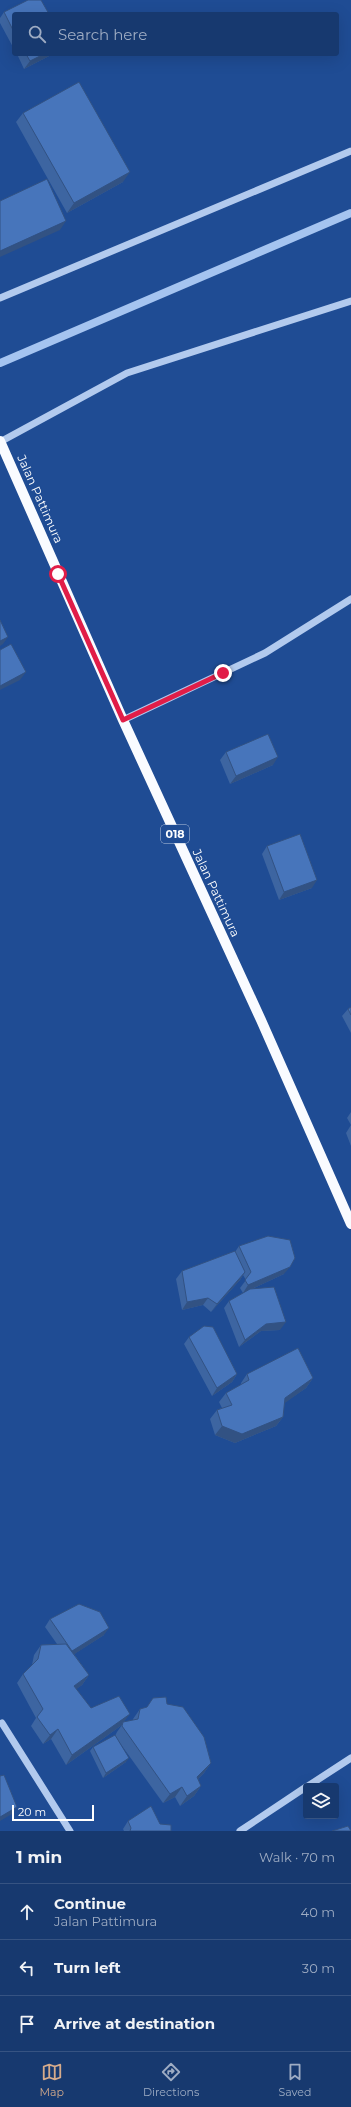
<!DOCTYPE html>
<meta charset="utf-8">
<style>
body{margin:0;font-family:Montserrat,sans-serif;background:#244477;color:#f1f3f6}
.controls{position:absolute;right:12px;bottom:12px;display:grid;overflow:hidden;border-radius:4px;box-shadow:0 4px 16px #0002}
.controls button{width:36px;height:36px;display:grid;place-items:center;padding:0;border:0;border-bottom:1px solid #365382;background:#17396f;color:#f1f3f6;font:20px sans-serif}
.scale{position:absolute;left:12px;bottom:10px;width:82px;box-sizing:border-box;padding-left:4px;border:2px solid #fff;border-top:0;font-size:11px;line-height:14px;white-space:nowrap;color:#fff;-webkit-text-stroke:3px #1f4c94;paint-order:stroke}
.stop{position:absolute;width:12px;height:12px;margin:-9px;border:3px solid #e11d48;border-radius:50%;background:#fff}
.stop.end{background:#e11d48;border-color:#fff;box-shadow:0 1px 4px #0008}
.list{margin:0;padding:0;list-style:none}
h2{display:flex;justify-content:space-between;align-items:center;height:52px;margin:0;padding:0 16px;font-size:17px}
h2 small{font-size:13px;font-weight:400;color:#9eacc3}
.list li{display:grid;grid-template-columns:26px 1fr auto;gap:12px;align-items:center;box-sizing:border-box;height:56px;padding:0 16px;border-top:1px solid #365382}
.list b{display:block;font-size:15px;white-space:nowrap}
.list p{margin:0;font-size:13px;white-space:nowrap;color:#9eacc3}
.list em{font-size:13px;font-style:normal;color:#9eacc3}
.icon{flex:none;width:22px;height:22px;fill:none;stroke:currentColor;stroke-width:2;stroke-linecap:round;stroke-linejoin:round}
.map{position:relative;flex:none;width:351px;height:1831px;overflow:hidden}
.search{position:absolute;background:#17396f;box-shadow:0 4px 16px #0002;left:12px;right:12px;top:12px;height:44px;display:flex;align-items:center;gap:10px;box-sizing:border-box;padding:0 14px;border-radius:4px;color:#9eacc3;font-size:15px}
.sheet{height:220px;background:#17396f}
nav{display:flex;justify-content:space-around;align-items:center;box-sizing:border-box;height:56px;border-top:1px solid #365382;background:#17396f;font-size:11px;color:#9eacc3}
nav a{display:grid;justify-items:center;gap:2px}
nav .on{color:#d6ab8b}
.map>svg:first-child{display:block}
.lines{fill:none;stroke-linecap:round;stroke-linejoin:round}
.stream{stroke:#a5c4f0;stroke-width:8}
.minor{stroke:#b2caee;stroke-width:7}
.major{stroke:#f9fbff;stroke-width:10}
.wall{fill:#3d65a1}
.shaded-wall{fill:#325283}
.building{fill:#4775bb;stroke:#325283}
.route{stroke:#e11d48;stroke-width:5}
.labels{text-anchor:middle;stroke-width:3;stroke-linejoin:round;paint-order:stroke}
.shield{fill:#1f4c94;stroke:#bcc9df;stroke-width:1}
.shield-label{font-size:11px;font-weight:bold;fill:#fff}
.street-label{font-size:12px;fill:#fff;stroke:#1f4c94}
</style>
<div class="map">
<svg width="351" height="1831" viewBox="0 0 351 1831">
<rect width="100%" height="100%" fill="#1f4c94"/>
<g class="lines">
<path class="stream" d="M0 363 351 213"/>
<path class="minor" d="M0 298 351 151
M0 442 127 373 351 301
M123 720 265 653 351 599
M2 1723 70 1831
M308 1786 351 1758
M240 1831 306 1787"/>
<path class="major" d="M0 441 123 720 261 1020 351 1224"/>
</g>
<path class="wall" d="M4 12 14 14V49L0 23V18Z
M17 54H53L24 69Z
M23 113 123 182 67 213 16 122Z
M226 752 273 765 230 784 220 760Z
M267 846 312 888 279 900 262 854Z
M351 1007V1033L342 1016 348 1009Z
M351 1112V1146L346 1133 351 1125 347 1118Z
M239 1246 284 1274 252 1289 280 1330 261 1331 239 1347 224 1308 229 1301 243 1293 240 1288 246 1280 243 1275 240 1280 211 1312 203 1305 182 1310 176 1279 182 1271 235 1252Z
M189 1337 237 1374 232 1382 212 1396 184 1344Z
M247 1374 313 1378 306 1388 284 1403 283 1417 276 1426 235 1443 215 1435 210 1419 217 1410 222 1408 219 1402 226 1393 241 1385V1383Z
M50 1619 104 1635 74 1654 89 1675 82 1685 76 1689 91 1708 124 1722 133 1720V1719L140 1709 167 1704 211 1763 204 1773 198 1779 201 1786 194 1796 180 1806 175 1797 163 1803 117 1739 126 1762 103 1778 90 1751 93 1747 115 1736 117 1732 122 1725 66 1765 51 1739 43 1744 31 1726 36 1718 17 1683 23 1674 32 1665 34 1655 41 1645 57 1644 45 1627Z
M128 1821 160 1824 171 1831H124L123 1829Z"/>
<path class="shaded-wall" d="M44 54H53L24 69 30 61Z
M130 172 123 182 67 213 74 203Z
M66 221 60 230 0 257V251Z
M8 637 3 644 0 646V641Z
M26 672 20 680 0 690V686Z
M278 757 273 765 230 784 236 776Z
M317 880 312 888 279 900 284 892Z
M290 1267 284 1274 243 1293 248 1285Z
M245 1272 240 1280 211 1312 217 1304Z
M208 1298 203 1305 182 1310 187 1302Z
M286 1322 280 1330 261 1331 239 1347 245 1340 266 1324Z
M237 1374 232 1382 212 1396 217 1388Z
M313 1378 306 1388 278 1408 285 1398Z
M283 1417 276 1426 235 1443 215 1435 222 1426Z
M109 1628 104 1635 67 1659 72 1651Z
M89 1675 82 1685 67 1696 74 1686Z
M130 1714 123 1723V1722L122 1725 66 1765 72 1755Z
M58 1729 51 1739 43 1744 50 1735Z
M129 1758 126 1762 103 1778 106 1773Z
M211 1763 204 1773 190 1787 197 1777Z
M201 1786 194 1796 180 1806 187 1796Z
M182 1787 175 1797 163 1803 170 1794Z
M17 1807 12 1814 0 1821V1817Z"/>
<path class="building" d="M28 0H41L49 14H14V32L4 12Z
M26 54H44L30 61Z
M79 82 130 172 74 203 23 113Z
M47 179 66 221 0 251V201Z
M0 620 8 637 0 641Z
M11 644 26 672 0 686V650Z
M268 734 278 757 236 776 226 752Z
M300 834 317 880 284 892 267 846Z
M351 1007V1015L348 1009Z
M268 1236 290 1240 295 1258 290 1267 248 1285 245 1280 251 1272 239 1246Z
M235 1251 245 1272 217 1304 208 1298 187 1302 182 1271Z
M274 1287 286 1322 266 1324 245 1340 229 1301 250 1289Z
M204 1326 213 1327 237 1374 217 1388 189 1337Z
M298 1348 313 1378 285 1398 283 1417 242 1434 222 1426 217 1410 232 1405 226 1393 249 1380 247 1374Z
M79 1604 100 1612 109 1628 72 1651 50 1619Z
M66 1644 89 1675 74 1686 91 1708 119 1696 130 1714 72 1755 58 1729 50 1735 37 1717 43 1709 23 1674 38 1659 41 1645Z
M166 1697 167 1704 183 1707 204 1737 211 1763 197 1777 201 1786 187 1796 182 1787 170 1794 122 1726 123 1722 138 1719 140 1709 147 1707 153 1698Z
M115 1735 129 1758 106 1773 93 1747Z
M4 1775 17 1807 0 1817V1776Z
M151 1806 160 1824 171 1825V1831H130L131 1828 128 1821Z
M348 1826 351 1831H332Z"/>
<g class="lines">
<path class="route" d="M58 574 123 720 223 673"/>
</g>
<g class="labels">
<rect class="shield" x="161" y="825" width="28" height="18" rx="3"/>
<g class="shield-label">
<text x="175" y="838">018</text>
</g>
<g class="street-label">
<text transform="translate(40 499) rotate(66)" y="4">Jalan Pattimura</text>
<text transform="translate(216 893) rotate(65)" y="4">Jalan Pattimura</text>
</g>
</g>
</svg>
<div class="controls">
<button><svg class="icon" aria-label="layers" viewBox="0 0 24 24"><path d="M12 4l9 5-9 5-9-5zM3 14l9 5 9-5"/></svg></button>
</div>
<div class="scale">20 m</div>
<div class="stop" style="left:58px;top:574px"></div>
<div class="stop end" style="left:223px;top:673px"></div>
<div class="search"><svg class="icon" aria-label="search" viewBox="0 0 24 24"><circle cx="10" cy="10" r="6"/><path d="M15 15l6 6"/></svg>Search here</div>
</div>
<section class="sheet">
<h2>1 min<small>Walk · 70 m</small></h2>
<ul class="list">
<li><svg class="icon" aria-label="ahead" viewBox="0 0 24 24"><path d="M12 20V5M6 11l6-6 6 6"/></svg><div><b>Continue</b><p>Jalan Pattimura</p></div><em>40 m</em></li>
<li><svg class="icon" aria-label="left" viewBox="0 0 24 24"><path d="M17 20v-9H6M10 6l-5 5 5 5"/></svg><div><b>Turn left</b></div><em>30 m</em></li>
<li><svg class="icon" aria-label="arrive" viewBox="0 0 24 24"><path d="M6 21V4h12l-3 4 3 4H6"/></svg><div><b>Arrive at destination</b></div></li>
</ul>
</section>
<nav>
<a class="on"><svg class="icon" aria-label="map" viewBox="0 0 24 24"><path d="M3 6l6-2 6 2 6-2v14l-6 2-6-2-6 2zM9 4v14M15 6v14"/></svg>Map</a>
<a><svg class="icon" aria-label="directions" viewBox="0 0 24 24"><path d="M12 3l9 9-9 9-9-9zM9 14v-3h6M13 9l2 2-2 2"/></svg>Directions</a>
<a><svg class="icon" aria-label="saved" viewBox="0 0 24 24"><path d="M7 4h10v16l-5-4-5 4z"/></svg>Saved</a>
</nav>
